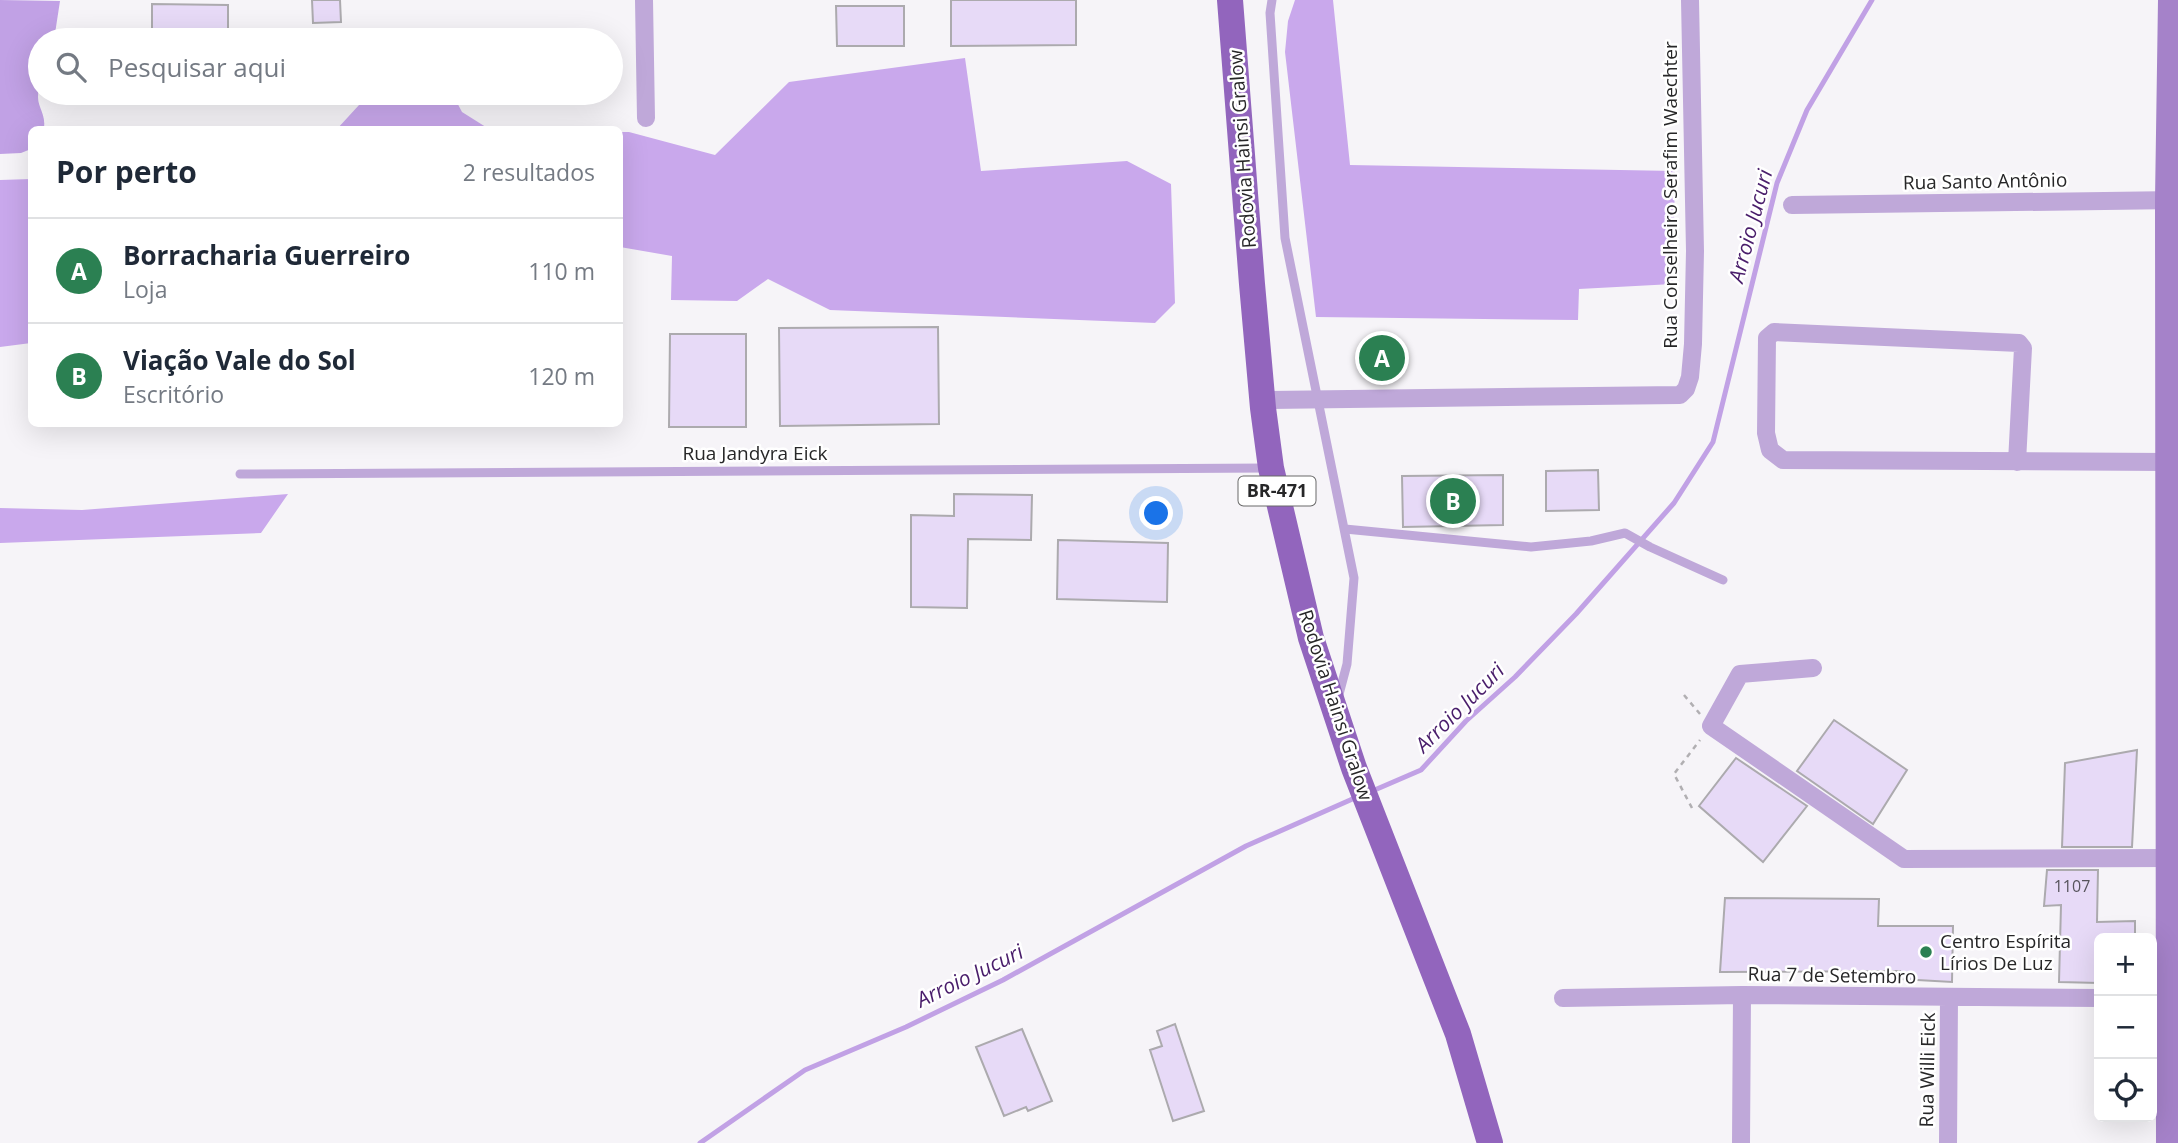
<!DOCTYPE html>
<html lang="pt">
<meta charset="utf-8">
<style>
body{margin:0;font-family:"Open Sans",sans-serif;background:#f2f2f3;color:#1f2937}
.controls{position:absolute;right:21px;bottom:21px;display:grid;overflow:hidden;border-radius:10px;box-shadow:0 7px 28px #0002}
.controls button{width:63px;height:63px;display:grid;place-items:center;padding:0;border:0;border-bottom:2px solid #e0e1e3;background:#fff;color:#1f2937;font:35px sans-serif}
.you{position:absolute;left:1157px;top:514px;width:24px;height:24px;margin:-18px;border:5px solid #fff;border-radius:50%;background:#1a73e8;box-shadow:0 0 0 10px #1a73e833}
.badge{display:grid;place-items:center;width:46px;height:46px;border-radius:50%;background:#2b8052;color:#fff;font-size:23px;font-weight:700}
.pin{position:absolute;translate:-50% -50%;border:4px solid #fff;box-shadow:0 2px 7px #0006}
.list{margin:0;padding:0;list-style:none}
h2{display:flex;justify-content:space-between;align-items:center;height:91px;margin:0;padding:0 28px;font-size:30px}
h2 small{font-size:23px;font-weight:400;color:#747a83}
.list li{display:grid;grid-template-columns:46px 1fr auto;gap:21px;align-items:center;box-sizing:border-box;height:105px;padding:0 28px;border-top:2px solid #e0e1e3}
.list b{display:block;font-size:26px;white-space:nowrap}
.list p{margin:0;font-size:23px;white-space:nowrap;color:#747a83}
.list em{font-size:23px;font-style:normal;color:#747a83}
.icon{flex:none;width:38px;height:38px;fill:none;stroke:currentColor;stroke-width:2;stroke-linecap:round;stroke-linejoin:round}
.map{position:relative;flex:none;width:2178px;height:1143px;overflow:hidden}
.search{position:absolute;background:#fff;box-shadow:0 7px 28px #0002;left:28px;top:28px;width:595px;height:77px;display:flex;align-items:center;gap:18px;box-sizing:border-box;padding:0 24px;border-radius:38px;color:#747a83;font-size:26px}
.panel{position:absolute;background:#fff;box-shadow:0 7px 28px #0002;left:28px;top:126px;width:595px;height:301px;border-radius:10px}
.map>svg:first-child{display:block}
.forest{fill:#c9a8ec}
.water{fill:#c1a1e5}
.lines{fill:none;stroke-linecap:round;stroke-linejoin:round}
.stream{stroke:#c1a1e5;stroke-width:5}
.building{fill:#e7daf7;stroke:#acaaae;stroke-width:2}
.path{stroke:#b1afb2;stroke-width:2.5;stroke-dasharray:5 5;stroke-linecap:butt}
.service{stroke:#bfa8d9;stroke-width:9}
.minor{stroke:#bfa8d9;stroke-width:18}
.secondary{stroke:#a582c9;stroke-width:24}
.primary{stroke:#9265bd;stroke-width:26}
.poi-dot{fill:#2b8052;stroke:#fff;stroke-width:2.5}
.labels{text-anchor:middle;stroke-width:5;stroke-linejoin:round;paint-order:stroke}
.number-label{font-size:16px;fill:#57545c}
.shield{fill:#fff;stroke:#686868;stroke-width:2}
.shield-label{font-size:18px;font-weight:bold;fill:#272728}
.street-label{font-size:19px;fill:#272728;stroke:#fff}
.poi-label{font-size:19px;fill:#272728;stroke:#fff;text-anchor:start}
.water-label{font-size:21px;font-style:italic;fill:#491d6b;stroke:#fff}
</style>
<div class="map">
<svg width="2178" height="1143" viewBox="0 0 2178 1143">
<rect width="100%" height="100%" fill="#f6f4f8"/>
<path class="forest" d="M1295 0H1333L1350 165 1675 171 1673 284 1579 289 1578 320 1316 317 1285 52 1288 21Z
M965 58 981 171 1127 161 1171 184 1175 303 1155 323 830 310 768 279 737 301 671 300 672 256 620 247V132H629L715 155 789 82Z
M370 93H452L462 112 489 129H337Z
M31 179V343L0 347V180Z
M288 494 261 533 0 543V508L82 510Z"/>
<path class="water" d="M0 0 60 1 54 40H40C40 59 39 78 38 97 38 108 46 114 44 129L32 130 31 149 21 153 0 154Z"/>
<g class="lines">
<path class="stream" d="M1370 792 1421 770 1466 721 1515 677 1576 614 1674 503 1713 442 1777 183 1807 110 1872 0
M700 1143 805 1070 906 1027 1003 980 1246 846 1357 797"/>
</g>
<path class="building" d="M312 0H340L341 22 313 23Z
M951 0H1076V45L951 46Z
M152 4 228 5V37L152 36Z
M836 6H904V46H837Z
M938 327 939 424 780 426 779 328Z
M670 334H746V427H669Z
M1598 470 1599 510 1546 511V471Z
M1503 475V525L1403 527 1402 476Z
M954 494 1032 495 1031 540 968 539 967 608 911 607V515L954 516Z
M1058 540 1168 543 1167 602 1057 599Z
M1834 720 1907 770 1873 824 1797 771Z
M2137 750 2132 847H2062L2065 763Z
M1736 758 1807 806 1763 862 1699 806Z
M2047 870H2098L2097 922 2135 921V938H2099V983L2059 982 2061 905 2044 906Z
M1725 898 1879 899 1878 926H1953L1952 982 1900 979V971L1720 972Z
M1175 1024 1204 1111 1173 1121 1150 1050 1162 1046 1157 1031Z
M1022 1029 1052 1101 1028 1111 1026 1107 1004 1116 976 1047Z"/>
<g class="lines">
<path class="path" d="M1684 695 1700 714
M1692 808 1674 774 1700 740"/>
<path class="service" d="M1272 0 1270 13 1285 238 1354 578 1347 664 1338 698
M240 474 1267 468
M1345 529 1531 547 1591 541 1625 533 1650 547 1723 580"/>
<path class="minor" d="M644 0 646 118
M1792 205 2177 200
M1262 400 1680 395 1686 389 1690 377 1693 344 1695 251 1690 0
M2017 462 2023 348 2019 343 1774 332 1767 338 1766 433 1770 450 1783 460 2168 462
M1813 668 1740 674 1711 726 1904 859 2169 858
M1563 998 1742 995 2099 998
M1741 1143 1742 995
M1948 1143 1949 998"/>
<path class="secondary" d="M2168 1143 2167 200 2170 0"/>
<path class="primary" d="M1230 0 1252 284 1263 408 1271 468 1311 638 1354 768 1458 1034 1490 1143"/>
</g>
<circle class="poi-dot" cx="1926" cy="952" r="7"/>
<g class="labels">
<g class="number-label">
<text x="2072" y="892">1107</text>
</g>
<rect class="shield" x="1238.5" y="476.5" width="77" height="29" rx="5"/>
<g class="shield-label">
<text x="1277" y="497">BR-471</text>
</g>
<g class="street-label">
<text transform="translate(1242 149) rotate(-94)" y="7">Rodovia Hainsi Gralow</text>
<text transform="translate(1985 181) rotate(-1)" y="7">Rua Santo Antônio</text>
<text transform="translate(1670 195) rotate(-90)" y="7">Rua Conselheiro Serafim Waechter</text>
<text x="755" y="460">Rua Jandyra Eick</text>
<text transform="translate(1336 705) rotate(72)" y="7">Rodovia Hainsi Gralow</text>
<text transform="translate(1832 975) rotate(1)" y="7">Rua 7 de Setembro</text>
<text transform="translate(1927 1070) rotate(-89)" y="7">Rua Willi Eick</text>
</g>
<g class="poi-label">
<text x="1940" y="948">Centro Espírita<tspan x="1940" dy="22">Lírios De Luz</tspan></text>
</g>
<g class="water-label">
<text transform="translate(1751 226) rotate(-75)" y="7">Arroio Jucuri</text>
<text transform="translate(1460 708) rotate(-45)" y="7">Arroio Jucuri</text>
<text transform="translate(970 976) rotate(-26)" y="7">Arroio Jucuri</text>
</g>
</g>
</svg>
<div class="controls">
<button>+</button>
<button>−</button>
<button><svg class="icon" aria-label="locate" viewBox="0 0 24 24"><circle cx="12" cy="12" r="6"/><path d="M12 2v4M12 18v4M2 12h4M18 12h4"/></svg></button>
</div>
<div class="you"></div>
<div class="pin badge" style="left:1382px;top:358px">A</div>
<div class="pin badge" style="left:1453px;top:501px">B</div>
<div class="search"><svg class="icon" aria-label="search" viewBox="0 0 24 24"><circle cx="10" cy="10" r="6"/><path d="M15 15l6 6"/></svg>Pesquisar aqui</div>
<section class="panel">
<h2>Por perto<small>2 resultados</small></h2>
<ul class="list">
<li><span class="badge">A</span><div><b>Borracharia Guerreiro</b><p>Loja</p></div><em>110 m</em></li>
<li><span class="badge">B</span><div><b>Viação Vale do Sol</b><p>Escritório</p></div><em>120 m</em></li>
</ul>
</section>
</div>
